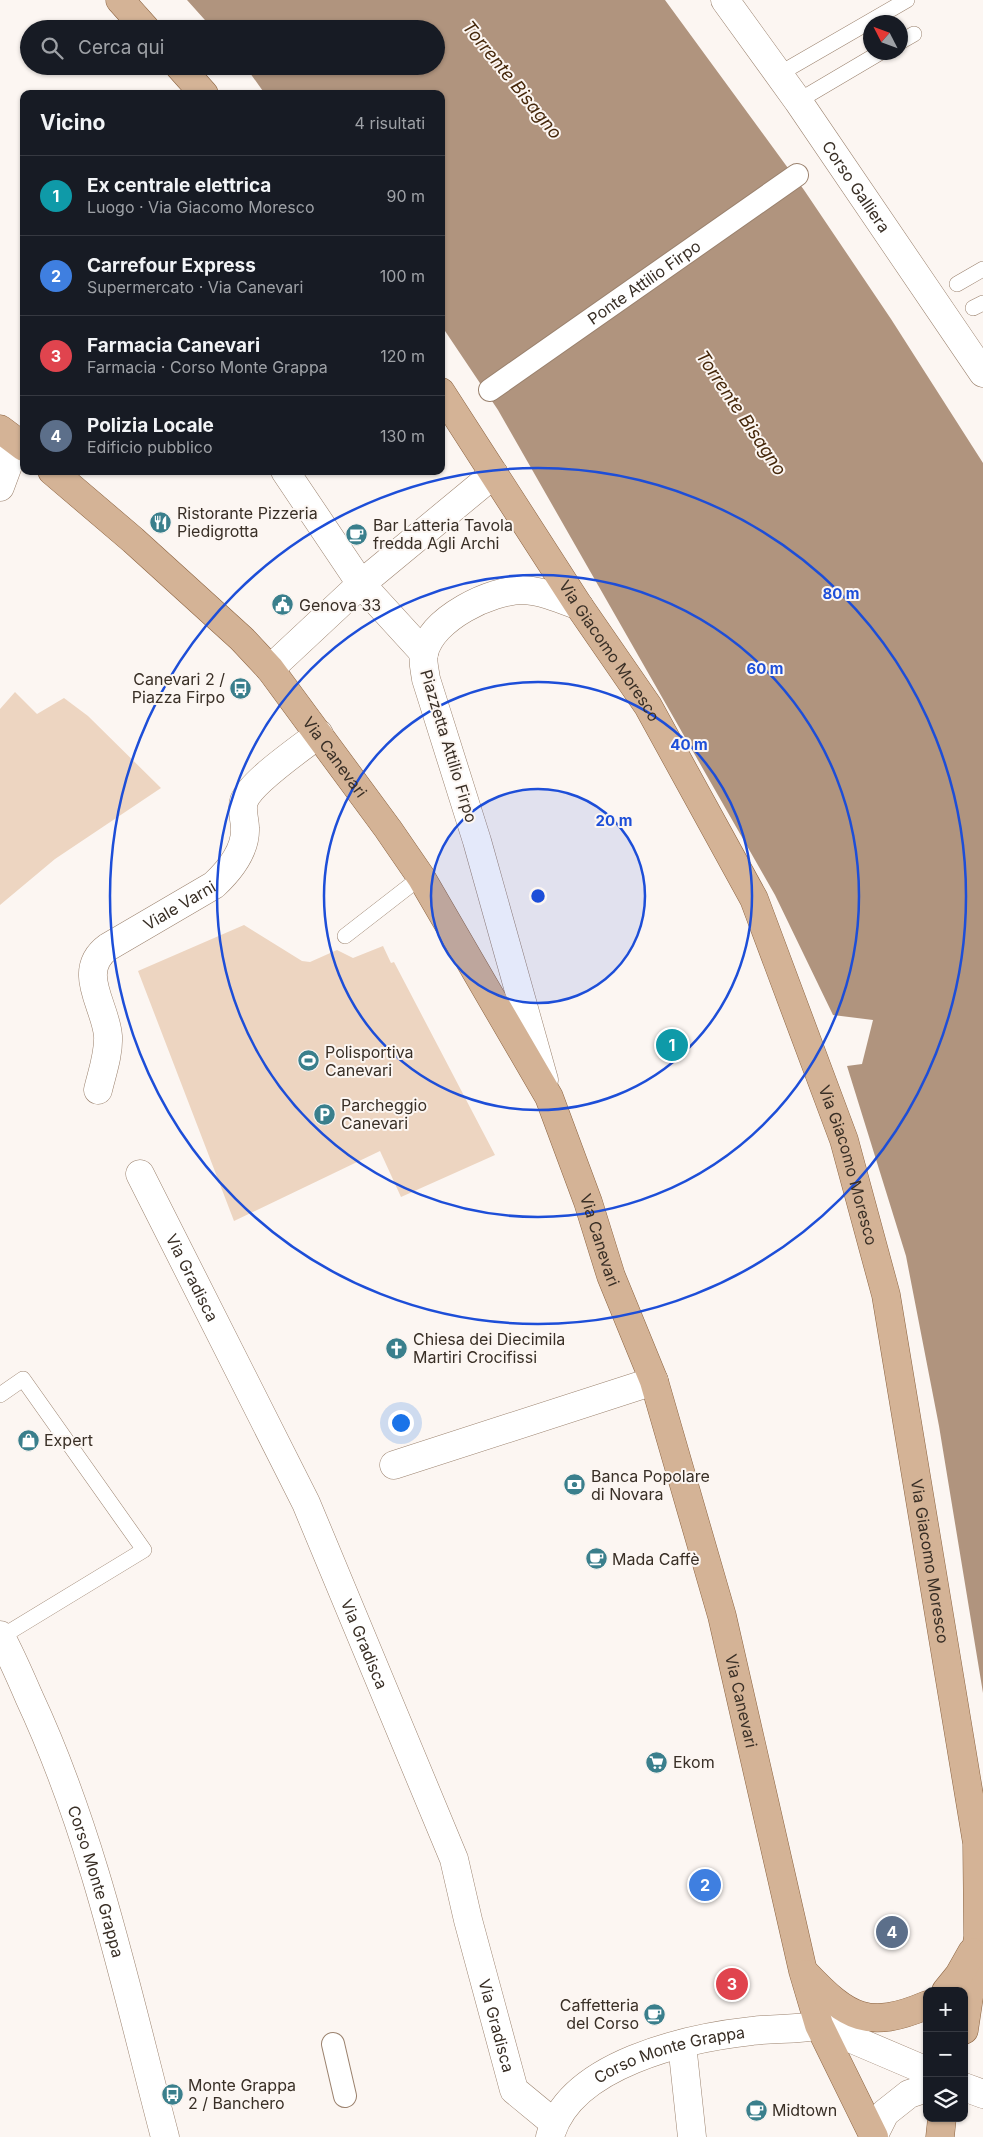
<!DOCTYPE html>
<html lang="it">
<meta charset="utf-8">
<style>
body{margin:0;font-family:Inter,sans-serif;background:#242831;color:#f1f3f6}
.controls{position:absolute;right:15px;bottom:15px;display:grid;overflow:hidden;border-radius:10px;box-shadow:0 1px 4px #0004}
.controls button{width:45px;height:45px;display:grid;place-items:center;padding:0;border:0;border-bottom:1px solid #363941;background:#171b24;color:#f1f3f6;font:25px sans-serif}
.compass{position:absolute;left:863px;top:15px;width:45px;height:45px;border-radius:50%;background:#171b24;box-shadow:0 1px 4px #0004;rotate:312deg}
.you{position:absolute;left:400px;top:1422px;width:18px;height:18px;margin:-12px;border:4px solid #fff;border-radius:50%;background:#1a73e8;box-shadow:0 0 0 8px #1a73e833}
.badge{display:grid;place-items:center;width:32px;height:32px;border-radius:50%;background:#8c9099;color:#fff;font-size:16px;font-weight:700}
.pin{position:absolute;translate:-50% -50%;border:2px solid #fff;box-shadow:0 1px 5px #0006}
.list{margin:0;padding:0;list-style:none}
h2{display:flex;justify-content:space-between;align-items:center;height:65px;margin:0;padding:0 20px;font-size:21px}
h2 small{font-size:16px;font-weight:400;color:#9ea1a6}
.list li{display:grid;grid-template-columns:32px 1fr auto;gap:15px;align-items:center;box-sizing:border-box;height:80px;padding:0 20px;border-top:1px solid #363941}
.list b{display:block;font-size:19px;white-space:nowrap}
.list p{margin:0;font-size:16px;white-space:nowrap;color:#9ea1a6}
.list em{font-size:16px;font-style:normal;color:#9ea1a6}
.icon{flex:none;width:28px;height:28px;fill:none;stroke:currentColor;stroke-width:2;stroke-linecap:round;stroke-linejoin:round}
.map{position:relative;flex:none;width:983px;height:2137px;overflow:hidden}
.search{position:absolute;background:#171b24;box-shadow:0 1px 4px #0004;left:20px;top:20px;width:425px;height:55px;display:flex;align-items:center;gap:12px;box-sizing:border-box;padding:0 18px;border-radius:28px;color:#9ea1a6;font-size:19px}
.panel{position:absolute;background:#171b24;box-shadow:0 1px 4px #0004;left:20px;top:90px;width:425px;height:385px;border-radius:10px}
.map>svg:first-child{display:block}
.green{fill:#edd5c1}
.water{fill:#b0947e}
.lines{fill:none;stroke-linecap:round;stroke-linejoin:round}
.service-casing{stroke:#9b826e;stroke-width:16}
.pedestrian-casing{stroke:#9b826e;stroke-width:24}
.minor-casing{stroke:#9b826e;stroke-width:29}
.tertiary-casing{stroke:#9b826e;stroke-width:29}
.primary-casing{stroke:#8c6441;stroke-width:29}
.service{stroke:#fff;stroke-width:15}
.pedestrian{stroke:#fff;stroke-width:22}
.minor{stroke:#fff;stroke-width:28}
.tertiary{stroke:#fff;stroke-width:28}
.primary{stroke:#d4b396;stroke-width:28}
.ring{fill:none;stroke:#1d4ed8;stroke-width:2.5}
.labels{text-anchor:middle;stroke-width:4;stroke-linejoin:round;paint-order:stroke}
.street-label{font-size:16px;fill:#392f26;stroke:#fcf6f2}
.poi-label{font-size:16px;fill:#392f26;stroke:#fcf6f2;text-anchor:start}
.water-label{font-size:18px;font-style:italic;fill:#46280b;stroke:#fcf6f2}
.centre{fill:#1d4ed8;stroke:#fcf6f2;stroke-width:2.5}
.ring-label{font-size:15px;text-anchor:middle;font-weight:bold;fill:#1d4ed8;stroke:#fcf6f2;stroke-width:4;stroke-linejoin:round;paint-order:stroke}
</style>
<div class="map">
<svg width="983" height="2137" viewBox="0 0 983 2137">
<rect width="100%" height="100%" fill="#fcf6f2"/>
<path class="green" d="M15 692 37 714 64 698 88 716 161 788 55 859 0 905V709Z
M244 925 302 961 310 962 337 950 353 958 383 946 391 963 394 962 495 1155 401 1197 380 1151 234 1221 138 971Z"/>
<path class="water" d="M187 0H665L804 190 891 319 983 463V1693L939 1426 906 1256 847 1066 862 1064 873 1020 833 1015 775 895 498 410 441 325V94H304L301 90 295 94H265L245 66H436V29H213Z"/>
<g class="lines">
<defs>
<path id="service" d="M900 42 914 34
M779 74 907 0
M798 101 881 52
M957 284 983 269
M973 308 983 303
M345 936 421 877
M0 1395 23 1379 144 1550 1 1637"/>
<g id="pedestrian">
<path id="s1" d="M490 390 797 175"/>
<path d="M333 2044 345 2096"/>
</g>
<g id="minor">
<path id="s2" d="M725 0 798 101 983 373"/>
<path d="M285 471 361 584 424 653"/>
<path d="M0 487 17 441"/>
<path d="M270 669 361 584 494 474"/>
<path d="M544 1080 477 841 426 679C425 671 422 661 424 653 432 618 491 590 523 590 543 591 561 599 579 606"/>
<path id="s3" d="M98 1090C102 1073 109 1054 108 1036 106 1006 75 971 108 947L214 885C230 870 246 850 245 828 245 820 241 810 244 801 251 782 301 748 319 734"/>
<path id="s4" d="M140 1174 306 1503 454 1859 468 1920 514 2090 554 2123"/>
<path d="M394 1465 654 1381"/>
<path d="M682 2044 692 2137"/>
<path d="M874 2135 885 2113 909 2094 927 2088"/>
</g>
<g id="tertiary">
<path id="s5" d="M0 1635C11 1655 20 1676 29 1697 94 1836 126 1989 165 2137"/>
<path d="M819 2025 927 2071"/>
<path d="M964 2087 983 2094"/>
<path id="s6" d="M550 2137C569 2064 687 2038 752 2031 774 2028 798 2030 820 2025 831 2022 842 2018 853 2014"/>
</g>
<g id="primary">
<path d="M120 0 146 29"/>
<path d="M179 66 204 94"/>
<path id="s7" d="M441 392 579 606 648 706 754 899 844 1140 886 1295 977 1843 978 1937 964 2030"/>
<path d="M0 429 24 447"/>
<path id="s8" d="M52 471 133 540 242 639 270 669 388 829 421 877 549 1097 588 1202 611 1276 654 1381 722 1616 803 1971 819 2025 874 2137"/>
<path d="M806 1974C848 2018 868 2030 927 2005"/>
<path d="M946 1991 959 1975 972 1952"/>
<path d="M940 2137 942 2118"/>
</g>
</defs>
<use href="#service" class="service-casing"/>
<use href="#pedestrian" class="pedestrian-casing"/>
<use href="#minor" class="minor-casing"/>
<use href="#tertiary" class="tertiary-casing"/>
<use href="#primary" class="primary-casing"/>
<use href="#service" class="service"/>
<use href="#pedestrian" class="pedestrian"/>
<use href="#minor" class="minor"/>
<use href="#tertiary" class="tertiary"/>
<use href="#primary" class="primary"/>
</g>
<circle cx="538" cy="896" r="107" fill="#1d4ed8" fill-opacity=".12"/>
<g class="ring">
<circle cx="538" cy="896" r="107"/>
<circle cx="538" cy="896" r="214"/>
<circle cx="538" cy="896" r="321"/>
<circle cx="538" cy="896" r="428"/>
</g>
<defs>
<symbol id="restaurant-disc" viewBox="-11 -11 22 22"><circle r="9.5" fill="#3a7f8c" stroke="#fcf6f2"/><path d="M-5-6h1v4h1v-4h1v4h1v-4h1v5L-1.5 .5V6h-2V.5L-5-1ZM5-6V6H3V1.5H1.5Q1.5-4 5-6Z" fill="#fff"/></symbol>
<symbol id="cafe-disc" viewBox="-11 -11 22 22"><circle r="9.5" fill="#3a7f8c" stroke="#fcf6f2"/><path d="M-5.5-4.5H6V0H3Q3 3.5 0 3.5H-2.5Q-5.5 3.5-5.5 0ZM3-3.2v2h1.7v-2ZM-6 4.5H4V6H-6Z" fill="#fff"/></symbol>
<symbol id="civic-disc" viewBox="-11 -11 22 22"><circle r="9.5" fill="#3a7f8c" stroke="#fcf6f2"/><path d="M-.6-6.5H3V-4.5H.6V-3L4-1V1h2V6H-6V1h2V-1L-.6-3ZM-1.2 2.5V6h2.4V2.5Z" fill="#fff"/></symbol>
<symbol id="bus-disc" viewBox="-11 -11 22 22"><circle r="9.5" fill="#3a7f8c" stroke="#fcf6f2"/><path d="M-5-6H5V4H4V6H2V4H-2V6H-4V4H-5ZM-3.5-4V0h7V-4ZM-3.5 1.2v1.5H-2V1.2ZM2 1.2v1.5H3.5V1.2Z" fill="#fff"/></symbol>
<symbol id="stadium-disc" viewBox="-11 -11 22 22"><circle r="9.5" fill="#3a7f8c" stroke="#fcf6f2"/><path d="M0-5a6.5 5 0 1 0 0 10a6.5 5 0 1 0 0-10ZM-3.5-1.8h7v3.6h-7Z" fill="#fff"/></symbol>
<symbol id="parking-disc" viewBox="-11 -11 22 22"><circle r="9.5" fill="#3a7f8c" stroke="#fcf6f2"/><path d="M-3.5-5.5H1a3.5 3.5 0 0 1 0 7H-1V5.5H-3.5ZM-1-3.4V-.6H.8a1.4 1.4 0 0 0 0-2.8Z" fill="#fff"/></symbol>
<symbol id="church-disc" viewBox="-11 -11 22 22"><circle r="9.5" fill="#3a7f8c" stroke="#fcf6f2"/><path d="M-1.2-6h2.4v3.5h3.3v2.4h-3.3V6h-2.4V-.1h-3.3v-2.4h3.3Z" fill="#fff"/></symbol>
<symbol id="shop-disc" viewBox="-11 -11 22 22"><circle r="9.5" fill="#3a7f8c" stroke="#fcf6f2"/><path d="M-5-2.5h2.3a2.7 3.5 0 0 1 5.4 0H5L5.5 6h-11ZM-1.5-2.5h3a1.5 2.3 0 0 0-3 0Z" fill="#fff"/></symbol>
<symbol id="bank-disc" viewBox="-11 -11 22 22"><circle r="9.5" fill="#3a7f8c" stroke="#fcf6f2"/><path d="M-6-4H6V4H-6ZM0-2.3a2.3 2.3 0 1 0 0 4.6a2.3 2.3 0 1 0 0-4.6Z" fill="#fff"/></symbol>
<symbol id="supermarket-disc" viewBox="-11 -11 22 22"><circle r="9.5" fill="#3a7f8c" stroke="#fcf6f2"/><path d="M-6-5.5h2.5l.6 2H6L4.5 2H-2.5L-4.4-4H-6ZM-1.5 3.2a1.3 1.3 0 1 0 .1 0ZM3 3.2a1.3 1.3 0 1 0 .1 0Z" fill="#fff"/></symbol>
</defs>
<g fill-rule="evenodd">
<use href="#restaurant-disc" x="148" y="510" width="25" height="25"/>
<use href="#cafe-disc" x="344" y="522" width="25" height="25"/>
<use href="#civic-disc" x="270" y="592" width="25" height="25"/>
<use href="#bus-disc" x="228" y="676" width="25" height="25"/>
<use href="#stadium-disc" x="296" y="1048" width="25" height="25"/>
<use href="#parking-disc" x="312" y="1102" width="25" height="25"/>
<use href="#church-disc" x="384" y="1336" width="25" height="25"/>
<use href="#shop-disc" x="16" y="1428" width="25" height="25"/>
<use href="#bank-disc" x="562" y="1472" width="25" height="25"/>
<use href="#cafe-disc" x="584" y="1546" width="25" height="25"/>
<use href="#supermarket-disc" x="644" y="1750" width="25" height="25"/>
<use href="#cafe-disc" x="642" y="2002" width="25" height="25"/>
<use href="#bus-disc" x="160" y="2082" width="25" height="25"/>
<use href="#cafe-disc" x="744" y="2098" width="25" height="25"/>
</g>
<g class="labels">
<g class="street-label">
<text dy="6" stroke="none"><textPath href="#s2" startOffset="228">Corso Galliera</textPath></text>
<text dy="6" stroke="none"><textPath href="#s1" startOffset="188">Ponte Attilio Firpo</textPath></text>
<text dy="6" stroke="none"><textPath href="#s7" startOffset="309">Via Giacomo Moresco</textPath></text>
<text transform="translate(449 746) rotate(73)" y="6">Piazzetta Attilio Firpo</text>
<text dy="6" stroke="none"><textPath href="#s8" startOffset="404">Via Canevari</textPath></text>
<text dy="6" stroke="none"><textPath href="#s3" startOffset="234">Viale Varni</textPath></text>
<text dy="6" stroke="none"><textPath href="#s7" startOffset="879">Via Giacomo Moresco</textPath></text>
<text dy="6" stroke="none"><textPath href="#s8" startOffset="958">Via Canevari</textPath></text>
<text dy="6" stroke="none"><textPath href="#s4" startOffset="116">Via Gradisca</textPath></text>
<text dy="6" stroke="none"><textPath href="#s7" startOffset="1284">Via Giacomo Moresco</textPath></text>
<text dy="6" stroke="none"><textPath href="#s4" startOffset="521">Via Gradisca</textPath></text>
<text dy="6" stroke="none"><textPath href="#s8" startOffset="1441">Via Canevari</textPath></text>
<text dy="6" stroke="none"><textPath href="#s5" startOffset="265">Corso Monte Grappa</textPath></text>
<text dy="6" stroke="none"><textPath href="#s4" startOffset="926">Via Gradisca</textPath></text>
<text dy="6" stroke="none"><textPath href="#s6" startOffset="154">Corso Monte Grappa</textPath></text>
</g>
<g class="poi-label">
<text x="177" y="519">Ristorante Pizzeria<tspan x="177" dy="18">Piedigrotta</tspan></text>
<text x="373" y="531">Bar Latteria Tavola<tspan x="373" dy="18">fredda Agli Archi</tspan></text>
<text x="299" y="611">Genova 33</text>
<text x="225" y="685" text-anchor="end">Canevari 2 /<tspan x="225" dy="18">Piazza Firpo</tspan></text>
<text x="325" y="1058">Polisportiva<tspan x="325" dy="18">Canevari</tspan></text>
<text x="341" y="1111">Parcheggio<tspan x="341" dy="18">Canevari</tspan></text>
<text x="413" y="1345">Chiesa dei Diecimila<tspan x="413" dy="18">Martiri Crocifissi</tspan></text>
<text x="44" y="1446">Expert</text>
<text x="591" y="1482">Banca Popolare<tspan x="591" dy="18">di Novara</tspan></text>
<text x="612" y="1565">Mada Caffè</text>
<text x="673" y="1768">Ekom</text>
<text x="639" y="2011" text-anchor="end">Caffetteria<tspan x="639" dy="18">del Corso</tspan></text>
<text x="188" y="2091">Monte Grappa<tspan x="188" dy="18">2 / Banchero</tspan></text>
<text x="772" y="2116">Midtown</text>
</g>
<g class="water-label">
<text transform="translate(512 80) rotate(51)" y="6">Torrente Bisagno</text>
<text transform="translate(741 413) rotate(56)" y="6">Torrente Bisagno</text>
</g>
</g>
<circle cx="538" cy="896" r="8" class="centre"/>
<g class="ring-label">
<text x="841" y="599">80 m</text>
<text x="765" y="674">60 m</text>
<text x="689" y="750">40 m</text>
<text x="614" y="826">20 m</text>
</g>
</svg>
<div class="controls">
<button>+</button>
<button>−</button>
<button><svg class="icon" aria-label="layers" viewBox="0 0 24 24"><path d="M12 4l9 5-9 5-9-5zM3 14l9 5 9-5"/></svg></button>
</div>
<svg class="compass" viewBox="-18 -18 36 36"><path d="M0-13l5 13h-10z" fill="#e53935"/><path d="M0 13l5-13h-10z" fill="#9ea1a6"/></svg>
<div class="you"></div>
<div class="pin badge" style="left:672px;top:1045px;background:#0f9aa8">1</div>
<div class="pin badge" style="left:705px;top:1885px;background:#3f7fe0">2</div>
<div class="pin badge" style="left:732px;top:1984px;background:#e0444e">3</div>
<div class="pin badge" style="left:892px;top:1932px;background:#5c6f8a">4</div>
<div class="search"><svg class="icon" aria-label="search" viewBox="0 0 24 24"><circle cx="10" cy="10" r="6"/><path d="M15 15l6 6"/></svg>Cerca qui</div>
<section class="panel">
<h2>Vicino<small>4 risultati</small></h2>
<ul class="list">
<li><span class="badge" style="background:#0f9aa8">1</span><div><b>Ex centrale elettrica</b><p>Luogo · Via Giacomo Moresco</p></div><em>90 m</em></li>
<li><span class="badge" style="background:#3f7fe0">2</span><div><b>Carrefour Express</b><p>Supermercato · Via Canevari</p></div><em>100 m</em></li>
<li><span class="badge" style="background:#e0444e">3</span><div><b>Farmacia Canevari</b><p>Farmacia · Corso Monte Grappa</p></div><em>120 m</em></li>
<li><span class="badge" style="background:#5c6f8a">4</span><div><b>Polizia Locale</b><p>Edificio pubblico</p></div><em>130 m</em></li>
</ul>
</section>
</div>
